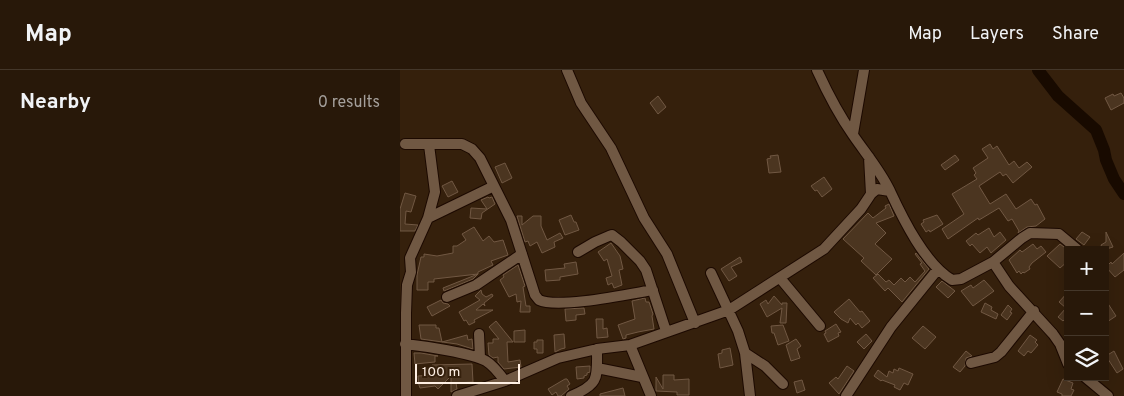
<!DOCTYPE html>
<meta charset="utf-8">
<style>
body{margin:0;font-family:Overpass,sans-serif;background:#302112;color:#f1f3f6}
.controls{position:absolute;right:15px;bottom:15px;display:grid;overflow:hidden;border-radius:0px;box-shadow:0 5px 20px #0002}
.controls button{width:45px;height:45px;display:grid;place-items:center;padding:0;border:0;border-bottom:1px solid #44372a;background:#281809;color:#f1f3f6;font:25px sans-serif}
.scale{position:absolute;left:15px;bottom:12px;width:105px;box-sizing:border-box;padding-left:5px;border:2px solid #feefe3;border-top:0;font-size:14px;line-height:18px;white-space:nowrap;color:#feefe3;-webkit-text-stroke:4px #35200c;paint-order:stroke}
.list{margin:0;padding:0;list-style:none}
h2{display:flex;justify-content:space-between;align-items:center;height:65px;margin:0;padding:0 20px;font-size:21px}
h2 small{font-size:16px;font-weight:400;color:#a5a09c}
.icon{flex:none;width:28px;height:28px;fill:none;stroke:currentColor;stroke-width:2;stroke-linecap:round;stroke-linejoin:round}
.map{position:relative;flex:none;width:724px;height:326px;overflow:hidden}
header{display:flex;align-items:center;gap:30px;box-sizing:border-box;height:70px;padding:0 25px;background:#281809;border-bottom:1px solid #44372a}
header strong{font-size:24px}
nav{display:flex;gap:28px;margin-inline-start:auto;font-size:18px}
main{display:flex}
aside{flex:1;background:#281809}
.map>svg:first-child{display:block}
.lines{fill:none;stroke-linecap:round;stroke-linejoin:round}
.river{stroke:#180a00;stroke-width:12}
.building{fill:#4b3520;stroke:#715843}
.minor-casing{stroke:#1c0900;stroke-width:12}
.minor{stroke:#705843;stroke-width:10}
</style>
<header>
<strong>Map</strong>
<nav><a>Map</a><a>Layers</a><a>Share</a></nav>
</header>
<main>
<aside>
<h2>Nearby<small>0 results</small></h2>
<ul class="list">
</ul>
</aside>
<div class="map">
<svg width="724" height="326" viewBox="0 0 724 326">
<rect width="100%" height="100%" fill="#35200c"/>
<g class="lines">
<path class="river" d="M638 0 658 26 696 60 704 80 706 90 714 109 724 124"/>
</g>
<path class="building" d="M721 23 724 28V33L711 40 705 28 713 24 714 26Z
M258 26 266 37 258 44 250 33Z
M590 74 593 79 597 76 609 95 614 91 619 98 627 92 632 97 613 113 606 104 603 106 600 102 579 116 590 134 606 124 616 139 631 129 635 135 637 134 645 149 636 156 627 157 618 163 619 161 612 149 608 151 599 138 579 150 578 148 548 169 542 159 564 144 552 124 577 109 574 105 576 103 573 98 588 88 582 79Z
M378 85 381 102 369 103 367 89 371 88 370 86Z
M555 85 559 90 545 100 541 95Z
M105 93 112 108 102 113 95 97Z
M424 107 432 119 422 127 417 120 415 121 411 116Z
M52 111 58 122 48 127 42 116Z
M5 123 16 126 11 142 6 141 5 154 18 155 15 161H0V139Z
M88 127 89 128 92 127 95 134 82 143 81 149 70 148 71 138 87 139 81 130Z
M489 134 494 146 476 153 486 163 475 174 492 189 476 205 461 191 464 188 443 169 468 143 473 148 486 138 485 136Z
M171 145 174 152H176L179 160 165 165 159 150Z
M537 145 543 154 530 162 529 160 526 162 521 154 524 152 523 150Z
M117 146H122V155L133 146H141V156L147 170 160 163 163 168 154 172 155 177 142 183 137 172 130 176 128 171 125 172Z
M74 157 83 171 89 166 94 172 103 170 108 185 91 191 93 195 78 202V204L34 209V212H28V220H17V205L21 187H24V184L37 186 53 183V176H57L66 170 62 164Z
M589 158 594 167 600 162 606 170 591 183 587 177 580 183 572 174 570 176 566 171 576 163 578 165Z
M682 162 690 167 684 175 676 169Z
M706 162 713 177 703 180 701 175 706 172Z
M211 173 220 186 223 199 219 200 222 215 214 218 212 213 208 215 206 208 212 206 207 189 204 191 198 182Z
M633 174 637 179 641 176 646 182 632 193 629 197 630 199 624 203 623 202 621 204 619 201 617 203 609 190 620 180 622 182Z
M660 174 668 180V191L660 198 647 186Z
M516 183 529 199 502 232 488 218 485 221 473 208 478 204 486 212 489 210 494 215 501 208 505 212 510 207 515 212 525 201 520 194 522 193 515 184Z
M724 183V200L715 207 706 197 711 192 712 194Z
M340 187 342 192 331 197 337 206 329 211 321 199Z
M176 192 178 204 160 207V210L146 211 145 200 165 198 164 194Z
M118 195 125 216 123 217 126 236H130V242H120L121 231 117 232 116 224 109 227 100 210 104 207 103 205Z
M78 204 73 209 44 221 43 218Z
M584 210 594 221 573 236 561 221 571 215 573 218Z
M542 211 555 221 548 228 536 217Z
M81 220 82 224 86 227 92 224 93 226 84 233 85 236 83 234 76 240H93L74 250 75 252 69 255 66 250 64 251 59 242 80 230 75 226Z
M668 222V246L663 251 658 247 666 238 659 232Z
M374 226 382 235V233H387L386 253H380L382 238 367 247 360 234 366 230 368 234Z
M245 228 246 232H249L253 244 252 246 254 259 238 262 226 265V268L223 269 218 255 235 249 232 231Z
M449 229 460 242 462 241 470 251 462 258 458 253 456 255 450 248 448 253 441 249 434 242Z
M705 229 716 246 707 252 705 248Z
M41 230 43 233 48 234 50 236 32 246 27 237Z
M585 233 592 237 591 240 598 244 596 249 581 242Z
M608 235 612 239 610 242 612 243 607 250 601 245Z
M184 238 185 244 176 245V250L166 251 165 239Z
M196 249H203V259L207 258 208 267 197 268Z
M96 251 113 272H107L108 292 120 290 121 297 104 299 98 292V287L93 288 89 285 88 273H93V269H99L89 257Z
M436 254 441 262 438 263 439 266 428 272 424 264 426 263 425 261Z
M19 255H36V258H39L42 272 67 265 68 270 72 269 73 279 57 274 21 269Z
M383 255 389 271 378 275 374 263H372L371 256Z
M523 256 536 267 525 279 512 268Z
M125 260V272H114V261Z
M164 264 165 278 161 279 155 282 154 265Z
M466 264 472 271 464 279 457 272Z
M630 265 637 270 635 272 638 275 631 283 628 281 624 286 618 281Z
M396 269 401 276 397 279 400 288 391 291 386 275Z
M137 270H143V283H137V279H134V272H137Z
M330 278 333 295 320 298 318 284 322 283V280Z
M566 281 572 286 566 288 565 296 560 302 553 297Z
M714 281 723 299 717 303 706 286Z
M14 283H21L38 286H35V292L15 294Z
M72 294 73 312 56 313 57 319 51 322V306L38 319 35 316 20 318 19 315 18 306 33 305 32 295Z
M190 296V302L187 303V305L184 306V308L177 309 176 297Z
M447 296 454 301 439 324 429 313 436 307 438 309Z
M499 298 513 304 508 315 504 313 500 320 494 317 495 315 482 310 481 311 474 306 478 300 487 307 489 301 493 303 494 299 498 301Z
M263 305H274V310L289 309V325H277V322L256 321V307L263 319Z
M165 309H167L170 314 167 316 169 319 161 326H158L156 322 152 325 148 319Z
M663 309 673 313 671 319 674 320 671 326H662V324L657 322Z
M402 310 405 320 397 323 394 312Z
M223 318 225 326H200V324Z"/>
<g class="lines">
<defs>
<path id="minor" d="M167 0 181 33 211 78 244 148 267 184 295 253
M417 0C427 22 439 45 453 65 466 84 480 100 490 121
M453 64 464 0
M5 74H62L72 79 80 88 111 150 135 225 139 230C158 239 229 224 253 220
M469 87 471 124
M28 148 94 116
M178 182 195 172 209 166 212 165 221 172 240 191 246 200 266 261
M593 192 609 216 653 264 660 274 668 294
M311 203 338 261 345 283 350 326
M380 208 420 256
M47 227 76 215 122 184
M79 264 80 288
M5 274C23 276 72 283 86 291 94 296 99 303 105 311
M230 275 251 326
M345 283 365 296 383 314
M571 293 595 287 601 282 634 241
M197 298 242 307
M685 307 708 326
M6 326V243L7 215 11 202 10 188 28 148 35 122 29 75
M57 326 105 311 158 288 197 279 230 275 329 240 424 179 461 139 471 124 477 119 490 121C503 149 525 194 552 210L561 209 593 192 622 168 630 163 659 164 677 179
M171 326C200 314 197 308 197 279
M446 326 491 257 538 199"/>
</defs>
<use href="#minor" class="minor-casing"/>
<use href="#minor" class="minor"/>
</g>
</svg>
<div class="controls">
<button>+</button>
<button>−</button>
<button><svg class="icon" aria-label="layers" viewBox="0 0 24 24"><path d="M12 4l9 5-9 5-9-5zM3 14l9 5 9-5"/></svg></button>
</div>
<div class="scale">100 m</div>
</div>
</main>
